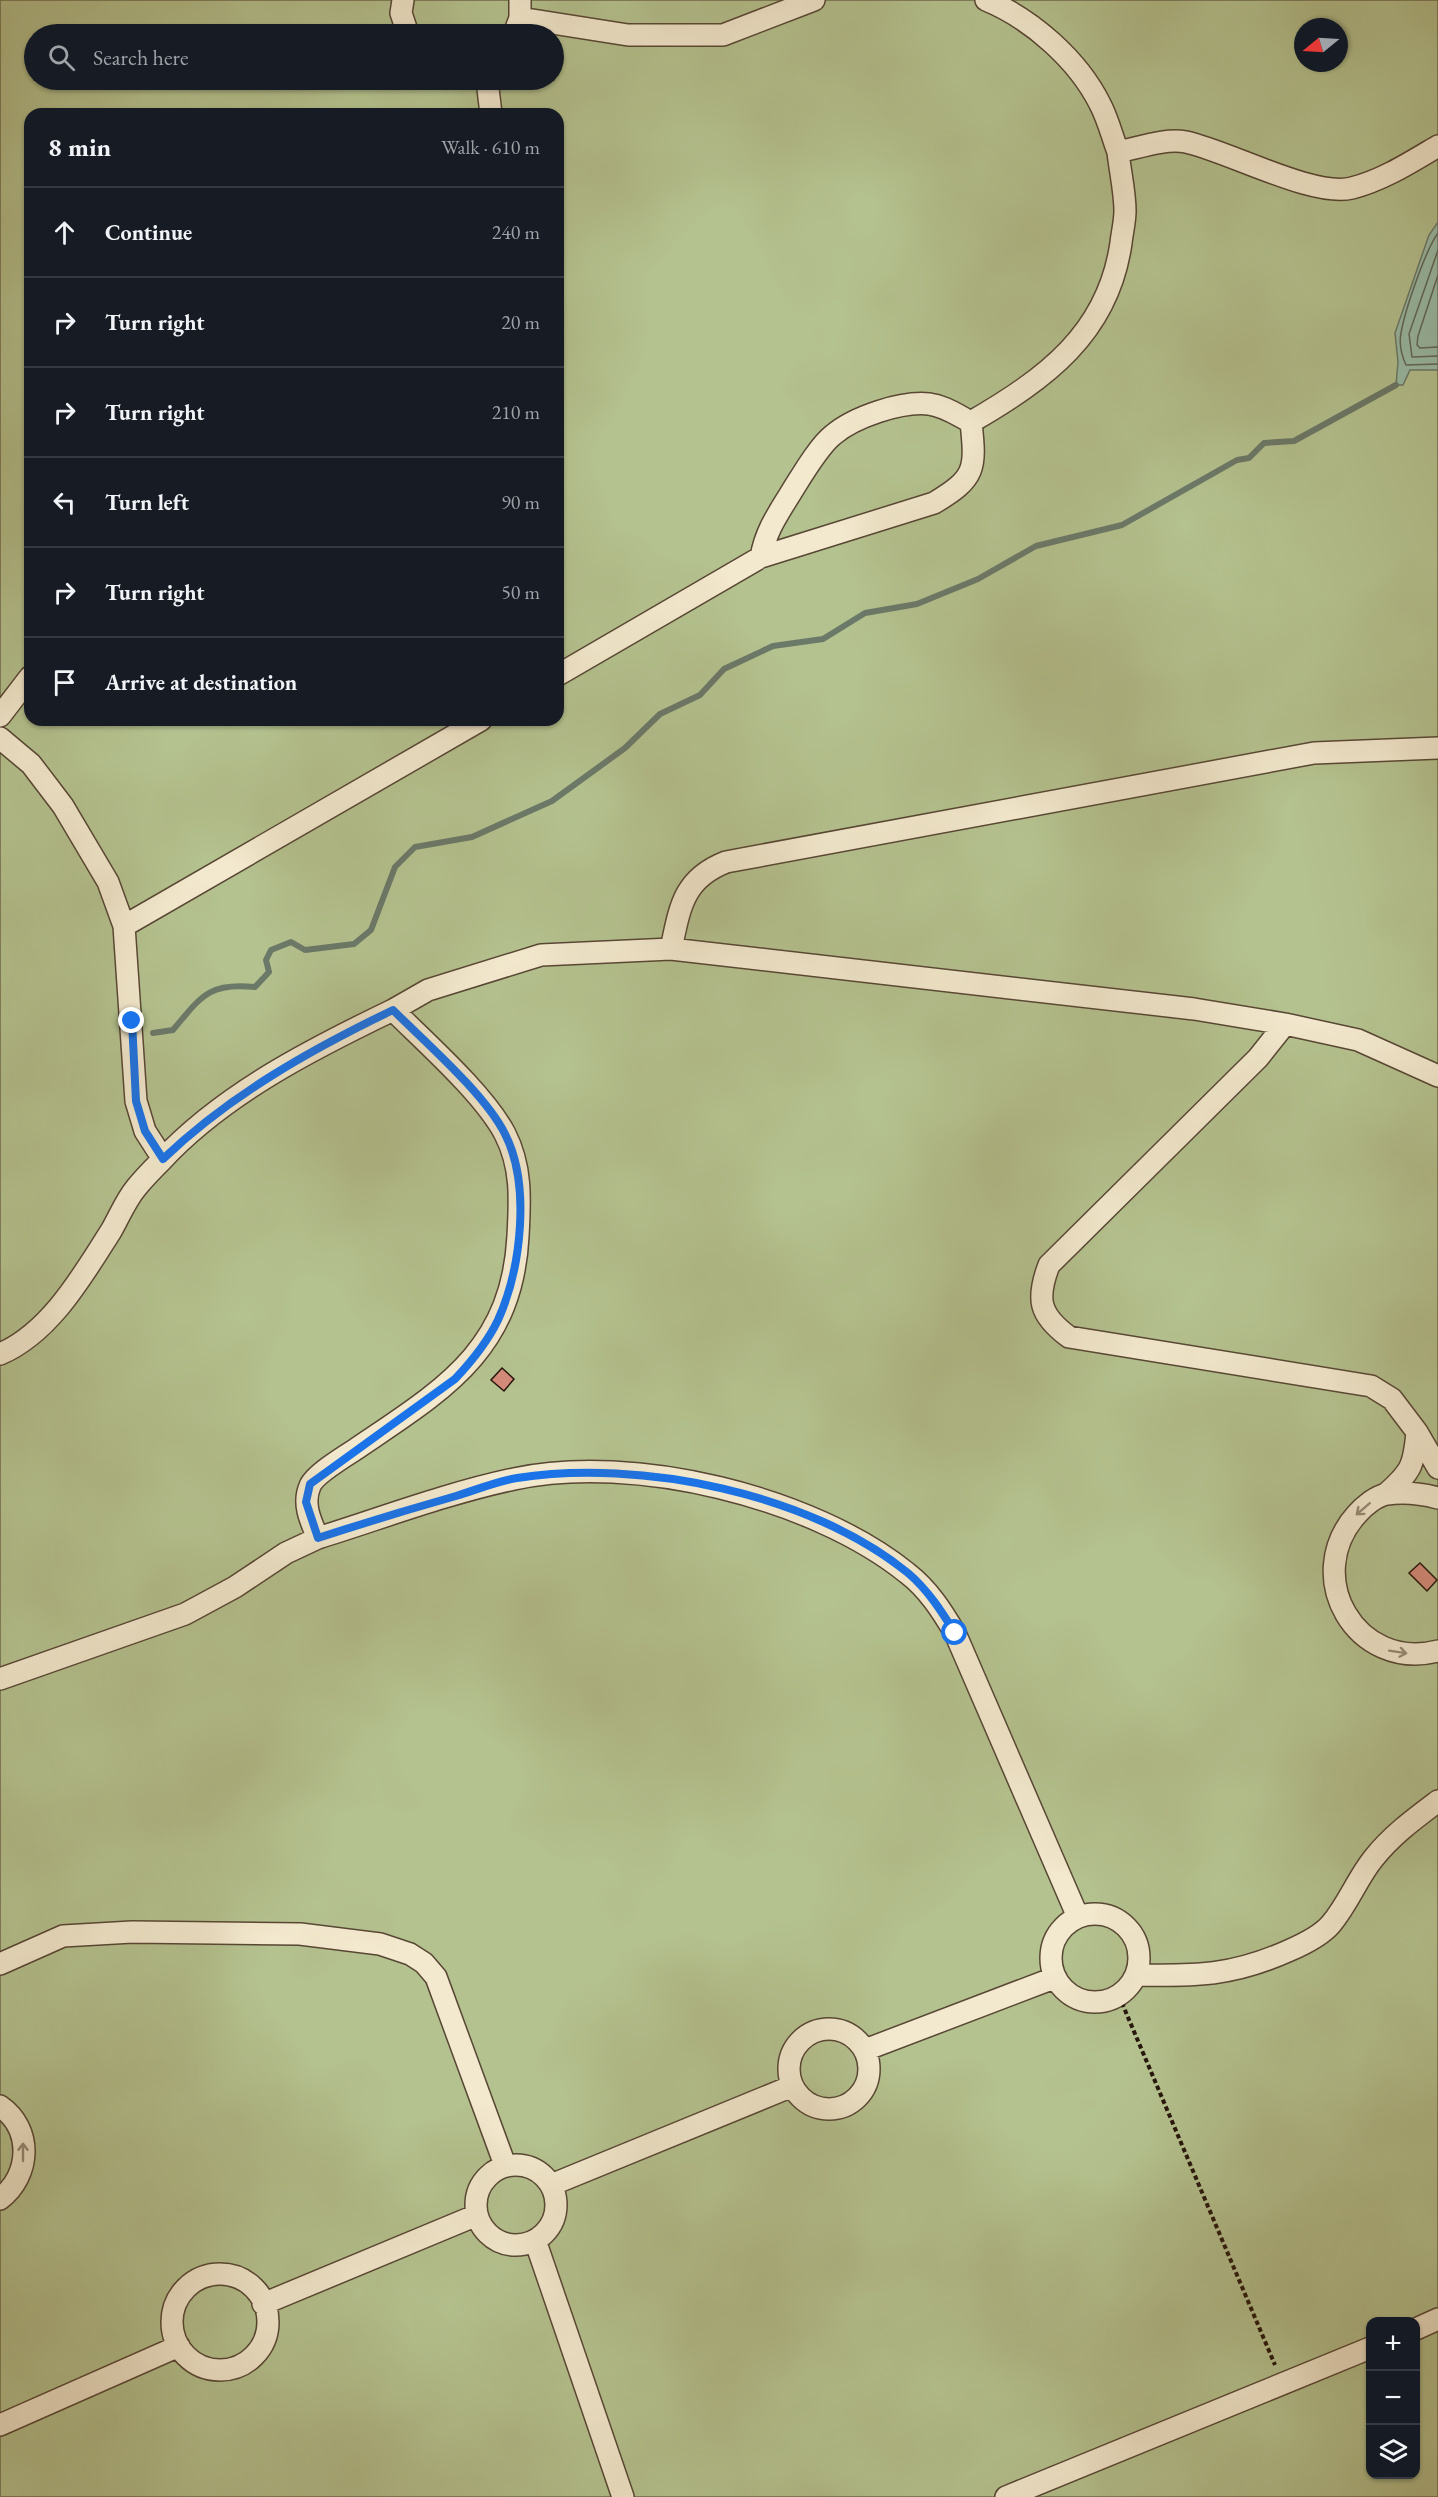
<!DOCTYPE html>
<meta charset="utf-8">
<style>
body{margin:0;font-family:"EB Garamond",serif;background:#20242c;color:#f1f3f6}
.controls{position:absolute;right:18px;bottom:18px;display:grid;overflow:hidden;border-radius:12px;box-shadow:0 2px 4px #0004}
.controls button{width:54px;height:54px;display:grid;place-items:center;padding:0;border:0;border-bottom:2px solid #363941;background:#171b24;color:#f1f3f6;font:30px sans-serif}
.compass{position:absolute;left:1294px;top:18px;width:54px;height:54px;border-radius:50%;background:#171b24;box-shadow:0 2px 4px #0004;rotate:252deg}
.stop{position:absolute;width:18px;height:18px;margin:-14px;border:4px solid #1a73e8;border-radius:50%;background:#fff}
.stop.end{background:#1a73e8;border-color:#fff;box-shadow:0 2px 6px #0008}
.list{margin:0;padding:0;list-style:none}
h2{display:flex;justify-content:space-between;align-items:center;height:78px;margin:0;padding:0 24px;font-size:26px}
h2 small{font-size:20px;font-weight:400;color:#9ea1a6}
.list li{display:grid;grid-template-columns:39px 1fr auto;gap:18px;align-items:center;box-sizing:border-box;height:90px;padding:0 24px;border-top:2px solid #363941}
.list b{display:block;font-size:22px;white-space:nowrap}
.list em{font-size:20px;font-style:normal;color:#9ea1a6}
.icon{flex:none;width:33px;height:33px;fill:none;stroke:currentColor;stroke-width:2;stroke-linecap:round;stroke-linejoin:round}
.map{position:relative;flex:none;width:1438px;height:2497px;overflow:hidden}
.search{position:absolute;background:#171b24;box-shadow:0 2px 4px #0004;left:24px;top:24px;width:540px;height:66px;display:flex;align-items:center;gap:15px;box-sizing:border-box;padding:0 21px;border-radius:33px;color:#9ea1a6;font-size:22px}
.panel{position:absolute;background:#171b24;box-shadow:0 2px 4px #0004;left:24px;top:108px;width:540px;height:618px;border-radius:18px}
.map>svg:first-child{display:block}
.green{fill:#b4c28f;stroke:#6d6c4d;stroke-width:1.5;fill-rule:evenodd}
.water{fill:#99bca8;stroke:#6b7969;stroke-width:1.5}
.lines{fill:none;stroke-linecap:round;stroke-linejoin:round}
.shore{stroke:#60685a;stroke-width:1.5}
.stream{stroke:#6b7969;stroke-width:6}
.building{fill:#d48a79;stroke:#26150b;stroke-width:1.5}
.minor-casing{stroke:#584735;stroke-width:24}
.path{stroke:#26150b;stroke-width:4;stroke-dasharray:4.5 3;stroke-linecap:butt}
.minor{stroke:#f3e9ce;stroke-width:21}
.oneway{stroke:#978a76}
.route{stroke:#1a73e8;stroke-width:8}
</style>
<div class="map">
<svg width="1438" height="2497" viewBox="0 0 1438 2497">
<rect width="100%" height="100%" fill="#ecddb3"/>
<filter id="stains"><feTurbulence type="fractalNoise" baseFrequency=".00333" numOctaves="4"/><feColorMatrix values="0 0 0 0 .2 0 0 0 0 .09 0 0 0 0 .02 0 0 0 .5 -.17"/></filter>
<radialGradient id="worn" r=".72"><stop offset=".6" stop-color="#630" stop-opacity="0"/><stop offset="1" stop-color="#630" stop-opacity=".3"/></radialGradient>
<path class="green" d="M0 0H1438V2497H0ZM1303 27H1339V63H1303ZM34 34H554V80H34ZM30 114H558V720H30ZM1370 2322H1416V2474H1370Z"/>
<path class="water" d="M1438 222V370H1410L1403 385H1396L1398 362 1395 333 1429 235Z"/>
<g class="lines">
<path class="shore" d="M1438 233C1425 251 1405 310 1401 333 1399 343 1402 356 1406 365L1438 364
M1438 250 1409 334 1412 357 1438 356
M1438 275 1418 336 1417 345 1420 348 1438 347"/>
<path class="stream" d="M153 1033 173 1030C201 997 208 982 255 987L269 972 266 960 271 950 291 942 305 950 354 944 371 930 395 867 415 847 472 837 552 801 625 748 660 714 700 695 724 669 773 646 823 639 865 613 917 604 978 579 1036 546 1122 525 1237 460 1249 458 1264 443 1294 441 1396 385"/>
</g>
<path class="building" d="M502 1368 514 1379 504 1391 491 1380Z
M1420 1563 1437 1580 1427 1591 1409 1573Z"/>
<g class="lines">
<defs>
<path id="minor" d="M403 0 401 13 408 34
M986 0C1032 19 1078 60 1100 104 1108 119 1112 136 1118 152
M520 18 628 35H723L814 0
M514 34 520 18V0
M487 80 491 114
M761 557C766 530 778 514 792 491 802 475 819 446 833 435 854 417 901 401 929 404 945 406 957 415 971 422
M558 675 761 557 934 503C976 478 976 469 971 422 1045 379 1108 334 1121 243 1122 233 1125 222 1125 211 1125 192 1120 171 1118 152 1138 148 1165 138 1186 142 1228 151 1314 198 1352 188 1383 180 1411 162 1438 146
M0 716 30 677
M0 738 31 764 63 806 108 882 124 926 136 1101 145 1131 163 1159
M124 926 481 720
M671 949C680 907 683 879 726 862L1314 753 1438 748
M393 1010 428 990 541 955 671 949 1194 1009 1285 1024
M0 1354C50 1333 83 1275 111 1231 119 1217 126 1200 136 1188 144 1178 153 1169 161 1161 223 1094 312 1049 393 1010 426 1043 484 1094 505 1134 522 1167 520 1200 518 1236 512 1352 441 1391 356 1449 345 1456 314 1475 310 1486 302 1504 311 1522 318 1538 382 1518 448 1493 514 1479 633 1453 813 1497 907 1573 928 1589 942 1611 955 1633L1078 1917
M1417 1432 1438 1468
M1386 1494C1411 1472 1414 1466 1417 1432L1392 1399 1371 1386 1069 1337C1039 1315 1036 1299 1049 1265L1258 1058 1285 1024 1358 1040 1438 1076
M1438 1498C1423 1494 1403 1492 1387 1494 1376 1496 1364 1506 1357 1514 1301 1576 1356 1672 1438 1651
M0 1679 185 1614 235 1587 286 1553 318 1538
M1051 1958a44 44 0 1 1 88 0a44 44 0 1 1-88 0Z
M0 1964 63 1936 132 1932 300 1934 380 1944 410 1954 424 1963 436 1977 505 2165
M1136 1975C1197 1976 1232 1976 1288 1951 1302 1945 1321 1936 1331 1924 1348 1904 1357 1879 1373 1859 1391 1836 1414 1819 1438 1801
M789 2069a40 40 0 1 1 80 0a40 40 0 1 1-80 0Z
M865 2050 1054 1978
M0 2106C33 2129 31 2175 0 2199
M476 2205a40 40 0 1 1 80 0a40 40 0 1 1-80 0Z
M551 2185 790 2087
M535 2240 623 2497
M172 2322a48 48 0 1 1 96 0a48 48 0 1 1-96 0Z
M263 2304 477 2215
M1416 2329 1438 2319
M0 2425 179 2346
M1006 2497 1370 2348"/>
</defs>
<use href="#minor" class="minor-casing"/>
<path class="path" d="M1119 1996 1275 2365"/>
<use href="#minor" class="minor"/>
</g>
<defs><path id="oneway-shaft" d="M-6 0H5M1.5-3L5.5 0L1.5 3" fill="none" stroke-width="1.6" stroke-linecap="round" stroke-linejoin="round" transform="scale(1.5)"/></defs>
<g class="oneway">
<use href="#oneway-shaft" transform="translate(1363 1509) rotate(139)"/>
<use href="#oneway-shaft" transform="translate(1398 1652) rotate(9)"/>
<use href="#oneway-shaft" transform="translate(23 2152) rotate(-90)"/>
</g>
<g class="lines">
<path class="route" d="M132 1021 136 1101 145 1131 163 1159C230 1095 310 1050 393 1010 426 1043 485 1094 505 1134 531 1185 521 1269 498 1320 487 1343 472 1361 455 1379L310 1484 306 1502 318 1538C364 1523 410 1509 456 1496 476 1490 497 1481 517 1478 640 1459 810 1493 908 1573 928 1590 942 1612 955 1633"/>
</g>
<rect width="100%" height="100%" filter="url(#stains)"/>
<rect width="100%" height="100%" fill="url(#worn)"/>
</svg>
<div class="controls">
<button>+</button>
<button>−</button>
<button><svg class="icon" aria-label="layers" viewBox="0 0 24 24"><path d="M12 4l9 5-9 5-9-5zM3 14l9 5 9-5"/></svg></button>
</div>
<svg class="compass" viewBox="-18 -18 36 36"><path d="M0-13l5 13h-10z" fill="#e53935"/><path d="M0 13l5-13h-10z" fill="#9ea1a6"/></svg>
<div class="stop" style="left:955px;top:1633px"></div>
<div class="stop end" style="left:132px;top:1021px"></div>
<div class="search"><svg class="icon" aria-label="search" viewBox="0 0 24 24"><circle cx="10" cy="10" r="6"/><path d="M15 15l6 6"/></svg>Search here</div>
<section class="panel">
<h2>8 min<small>Walk · 610 m</small></h2>
<ul class="list">
<li><svg class="icon" aria-label="ahead" viewBox="0 0 24 24"><path d="M12 20V5M6 11l6-6 6 6"/></svg><div><b>Continue</b></div><em>240 m</em></li>
<li><svg class="icon" aria-label="right" viewBox="0 0 24 24"><path d="M7 20v-9h11M14 6l5 5-5 5"/></svg><div><b>Turn right</b></div><em>20 m</em></li>
<li><svg class="icon" aria-label="right" viewBox="0 0 24 24"><path d="M7 20v-9h11M14 6l5 5-5 5"/></svg><div><b>Turn right</b></div><em>210 m</em></li>
<li><svg class="icon" aria-label="left" viewBox="0 0 24 24"><path d="M17 20v-9H6M10 6l-5 5 5 5"/></svg><div><b>Turn left</b></div><em>90 m</em></li>
<li><svg class="icon" aria-label="right" viewBox="0 0 24 24"><path d="M7 20v-9h11M14 6l5 5-5 5"/></svg><div><b>Turn right</b></div><em>50 m</em></li>
<li><svg class="icon" aria-label="arrive" viewBox="0 0 24 24"><path d="M6 21V4h12l-3 4 3 4H6"/></svg><div><b>Arrive at destination</b></div></li>
</ul>
</section>
</div>
